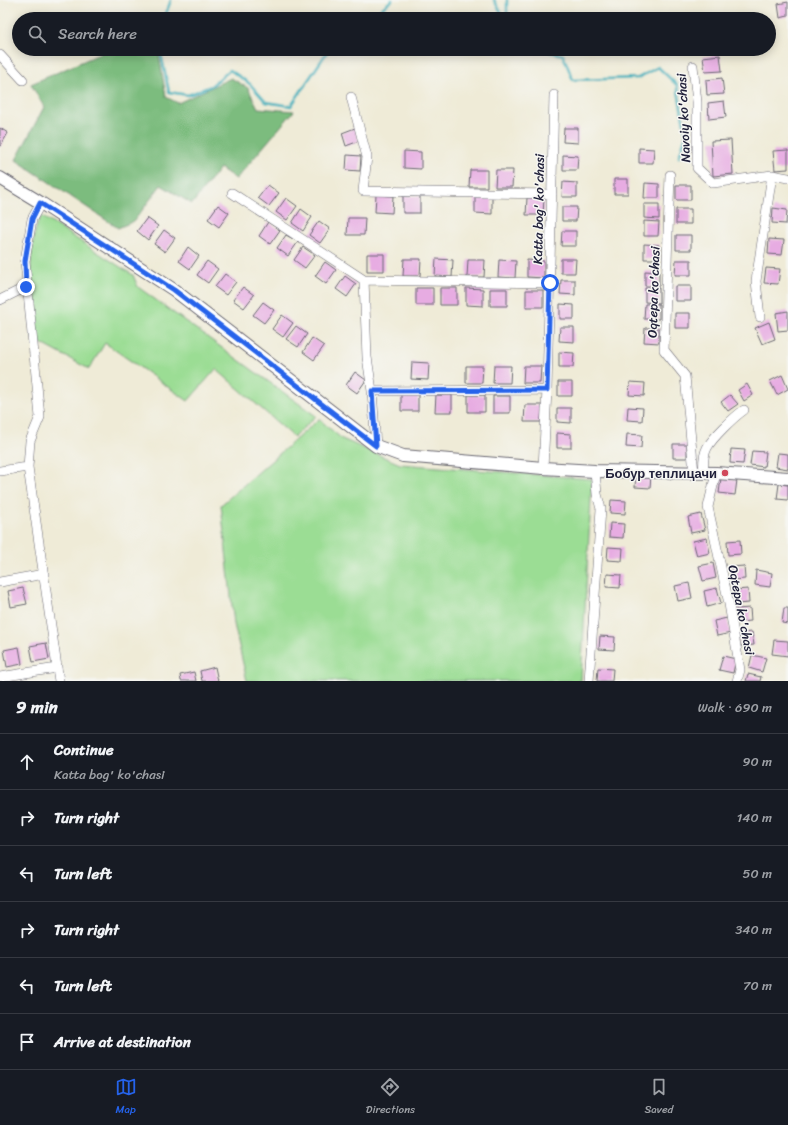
<!DOCTYPE html>
<meta charset="utf-8">
<style>
body{margin:0;font-family:Sriracha,sans-serif;background:#20242c;color:#f1f3f6}
.stop{position:absolute;width:12px;height:12px;margin:-9px;border:3px solid #2563eb;border-radius:50%;background:#fff}
.stop.end{background:#2563eb;border-color:#fff;box-shadow:0 1px 4px #0008}
.list{margin:0;padding:0;list-style:none}
h2{display:flex;justify-content:space-between;align-items:center;height:52px;margin:0;padding:0 16px;font-size:17px}
h2 small{font-size:13px;font-weight:400;color:#9ea1a6}
.list li{display:grid;grid-template-columns:26px 1fr auto;gap:12px;align-items:center;box-sizing:border-box;height:56px;padding:0 16px;border-top:1px solid #363941}
.list b{display:block;font-size:15px;white-space:nowrap}
.list p{margin:0;font-size:13px;white-space:nowrap;color:#9ea1a6}
.list em{font-size:13px;font-style:normal;color:#9ea1a6}
.icon{flex:none;width:22px;height:22px;fill:none;stroke:currentColor;stroke-width:2;stroke-linecap:round;stroke-linejoin:round}
.map{position:relative;flex:none;width:788px;height:681px;overflow:hidden}
.search{position:absolute;background:#171b24;box-shadow:0 2px 10px #0003;left:12px;right:12px;top:12px;height:44px;display:flex;align-items:center;gap:10px;box-sizing:border-box;padding:0 14px;border-radius:22px;color:#9ea1a6;font-size:15px}
.sheet{height:388px;background:#171b24}
nav{display:flex;justify-content:space-around;align-items:center;box-sizing:border-box;height:56px;border-top:1px solid #363941;background:#171b24;font-size:11px;color:#9ea1a6}
nav a{display:grid;justify-items:center;gap:2px}
nav .on{color:#2563eb}
.map>svg:first-child{display:block}
.green{fill:#9bdd94;stroke:#5e8068}
.forest{fill:#7cbc7e;stroke:#4f6f5c}
.lines{fill:none;stroke-linecap:round;stroke-linejoin:round}
.stream{stroke:#41b0bd;stroke-width:2.5}
.building{fill:#e7ace2}
.street-casing{stroke:#6a6872;stroke-width:10}
.secondary-casing{stroke:#6a6872;stroke-width:14}
.street{stroke:#fff;stroke-width:9}
.secondary{stroke:#fff;stroke-width:12}
.route{stroke:#2563eb;stroke-width:5}
.poi-dot{fill:#d1495b;stroke:#f6f6f2;stroke-width:1.5}
.labels{text-anchor:middle;stroke-width:3;stroke-linejoin:round;paint-order:stroke}
.street-label{font-size:13px;fill:#22223b;stroke:#f6f6f2}
.poi-label{font-size:13px;font-weight:bold;fill:#22223b;stroke:#f6f6f2;text-anchor:end}
</style>
<div class="map">
<svg width="788" height="681" viewBox="0 0 788 681">
<rect width="100%" height="100%" fill="#f6f6f2"/>
<filter id="ink" filterUnits="userSpaceOnUse"><feTurbulence type="fractalNoise" baseFrequency=".025" numOctaves="2"/><feDisplacementMap in="SourceGraphic" scale="8" xChannelSelector="R" yChannelSelector="G"/><feConvolveMatrix kernelMatrix="1 2 1 2 8 2 1 2 1" color-interpolation-filters="sRGB"/></filter>
<filter id="wash" filterUnits="userSpaceOnUse"><feTurbulence type="fractalNoise" baseFrequency=".012" numOctaves="4" result="noise"/><feDisplacementMap in="SourceGraphic" scale="16" xChannelSelector="R" yChannelSelector="G"/><feGaussianBlur stdDeviation="0.9" result="paint"/><feColorMatrix in="noise" values="0 0 0 0 0 0 0 0 0 0 0 0 0 0 0 0 0 1.4 0 .05"/><feComposite in="paint" operator="in"/></filter>
<g filter="url(#wash)">
<rect width="100%" height="100%" fill="#efebd7"/>
<path class="green" d="M41 216 133 275 138 287 316 416 294 437 216 369 188 401 105 343 89 369 33 339C32 307 25 244 41 216Z
M319 419 342 439 400 464 592 479 581 681H247L234 624 221 505Z"/>
<path class="forest" d="M111 49H158L166 97 178 103 231 78 248 88 258 108 294 111 236 179 220 168 192 204 161 185 134 221 118 228 16 160 44 107 31 84Z"/>
<g class="lines">
<path class="stream" d="M494 0 505 19
M164 19 171 0
M369 19 392 0
M507 19V0
M160 49 169 92 188 95 211 86 230 70 250 84 266 102 291 106 329 49
M543 49 550 52 563 55 573 80 638 78 658 67 677 85 686 135 679 157"/>
</g>
<g id="blocks">
<path class="building" d="M788 2V16L780 18 778 4Z
M720 55 722 71 705 72 703 57Z
M722 78 724 94 707 95 706 80Z
M724 101 726 117 709 119 708 103Z
M0 128 8 133 0 147Z
M355 128 359 141 346 146 342 133Z
M564 128H578V143L563 142Z
M731 140 733 174 713 176 711 141Z
M639 148 654 149 653 163H639Z
M788 150V169L775 170 773 151Z
M404 151 421 152V169L404 168Z
M347 155 361 156 360 171 346 170Z
M563 155 578 156 577 170H563Z
M470 170H487V187H469Z
M496 170H513L512 187H495Z
M614 179H628V194H614Z
M563 182 577 183V197H562Z
M645 183 659 184V198H644Z
M268 185 279 193 269 206 258 198Z
M676 185H691V200H676Z
M376 195 393 196 392 213 375 212Z
M403 196H420V213H403Z
M475 197H492V214L475 213Z
M286 198 297 206 287 220 276 212Z
M527 198H544L543 215H526Z
M644 204H659V219L644 218Z
M218 205 229 213 219 227 208 219Z
M562 207H577L576 221H562Z
M773 208 787 210 786 224 772 223Z
M301 209 312 217 303 231 292 223Z
M676 209H691V224H676Z
M147 218 158 226 148 240 137 231Z
M348 218H365L364 235H347Z
M319 221 330 229 320 243 309 235Z
M644 221 659 222 658 236H644Z
M268 222 280 230 270 244 259 236Z
M164 230 175 238 165 252 154 244Z
M562 231H576V246H561Z
M286 235 298 242 288 256 277 248Z
M676 235H691V250H676Z
M769 239 784 240 782 255 768 254Z
M644 244 659 245V259H644Z
M188 247 199 256 190 269 179 261Z
M303 247 315 255 305 268 294 260Z
M367 254H384V271H367Z
M404 259H421L420 276H403Z
M436 259 453 260 452 277 435 276Z
M561 259H576L575 273H561Z
M468 260H485L484 277H467Z
M499 260 516 261 515 278 498 277Z
M527 260 544 261V278L527 277Z
M676 260H691V275H675Z
M207 261 218 269 208 283 197 275Z
M325 262 336 270 326 284 315 276Z
M766 268 780 269 778 284 764 283Z
M645 271 659 272V286H645Z
M225 274 236 282 226 295 215 287Z
M345 276 356 284 347 297 336 289Z
M561 280H575V295L560 294Z
M675 286H691V301H675Z
M243 287 254 295 244 308 233 300Z
M416 288H433V305H416Z
M440 288H457V305H440Z
M466 288 483 289V306L466 305Z
M645 288H659V303L645 302Z
M490 289H507V306H490Z
M526 290H543V307H526Z
M263 302 274 310 264 323 253 315Z
M560 304 574 305V319H560Z
M645 304H659V319H644Z
M788 311V330L778 331 776 313Z
M675 313H690V328H675Z
M282 315 293 323 283 337 272 329Z
M769 322 775 339 762 344 755 328Z
M296 326 307 334 298 347 286 339Z
M560 327H574V342L559 341Z
M645 328H659V343L644 342Z
M312 338 324 346 314 360 303 352Z
M559 352 574 353 573 367H559Z
M412 362 429 363 428 380 411 379Z
M466 366H483L482 383H466Z
M494 366H511L510 383H493Z
M524 366H541L540 383H523Z
M355 372 366 380 357 393 346 385Z
M782 375 788 389 777 395 770 381Z
M558 382H572V396H558Z
M630 382 645 383 644 396 629 395Z
M747 384 753 395 744 401 738 390Z
M401 394H418V411H401Z
M436 395H452V412H435Z
M468 395H485V412H468Z
M730 395 738 404 728 411 721 402Z
M493 396H510V413H493Z
M525 405H542L541 422H524Z
M628 407 643 408 642 421 627 420Z
M557 408H571V423L557 422Z
M557 433 571 434V448H557Z
M627 434 642 435 641 448 626 447Z
M673 444H687V458H673Z
M731 449 745 450 743 464 730 463Z
M752 451 766 452 764 467 750 465Z
M778 453 788 454V469L776 467Z
M636 473 651 474 650 488 635 487Z
M721 478 737 480 735 495 719 493Z
M779 484 788 485V500L777 499Z
M611 500 626 501 625 514 610 513Z
M701 514 705 530 691 533 688 517Z
M610 523 624 524 623 538 609 537Z
M707 538 710 553 697 556 693 541Z
M740 540 741 554 728 555 727 541Z
M608 547 623 548 622 561 607 560Z
M713 563 716 578 703 581 699 566Z
M744 566 745 579 732 580 731 567Z
M756 570 772 573 770 587 755 585Z
M607 574 621 575 620 588 606 587Z
M689 583 692 598 678 601 675 586Z
M23 588 27 604 11 607 8 591Z
M717 588 721 603 707 607 704 591Z
M748 589 749 603 736 604 735 590Z
M750 608 751 621 738 622 736 609Z
M784 608H788V624L782 623Z
M727 618 731 633 717 636 714 621Z
M752 632 754 645 740 646 739 633Z
M600 636 615 637 614 650 599 649Z
M774 640 788 641V656L772 654Z
M46 643 49 659 33 662 30 646Z
M19 647 22 664 7 667 4 650Z
M752 655 766 658 762 672 749 668Z
M723 656 736 659 733 673 719 670Z
M215 667 218 681H202L200 671Z
M598 668 613 669 612 681H597Z
M194 672 196 681H181L180 675Z
M748 674 761 677 760 681H746Z"/>
</g>
</g>
<g filter="url(#ink)">
<use href="#blocks" fill-opacity="0" stroke="#6a6872" stroke-width="1"/>
<g class="lines">
<defs>
<path id="street" d="M0 55 23 80
M693 66 697 102V168L713 183 772 175 788 178
M351 97 367 157 363 191 552 194
M670 175 664 350 685 376 694 473
M232 193 364 280 550 283
M41 203 32 219 25 261 40 417 30 441 28 467 59 681
M364 280 367 357 372 391 376 446
M0 300 26 287
M760 317 756 281 772 175
M372 391 547 390
M543 468 547 390 554 95
M0 471 28 467
M704 473C703 464 703 456 707 448 712 438 734 417 744 410
M716 473 708 507 729 604 740 670 737 681
M0 582 44 574
M0 677 57 668
M589 681 601 509 597 494 595 471"/>
<path id="secondary" d="M0 178 41 203 174 290 376 446 403 456 543 468 595 471 716 473 788 478"/>
</defs>
<use href="#street" class="street-casing"/>
<use href="#secondary" class="secondary-casing"/>
<use href="#street" class="street"/>
<use href="#secondary" class="secondary"/>
</g>
</g>
<g class="lines" filter="url(#ink)">
<path class="route" d="M26 287 25 261 32 219 40 203 174 290 376 446 372 391 547 390 550 283"/>
</g>
<circle class="poi-dot" cx="725" cy="473" r="4"/>
<g class="labels">
<g class="street-label">
<text transform="translate(683 118) rotate(-93)" y="5">Navoiy ko'chasi</text>
<text transform="translate(538 209) rotate(-89)" y="5">Katta bog' ko'chasi</text>
<text transform="translate(653 292) rotate(-88)" y="5">Oqtepa ko'chasi</text>
<text transform="translate(742 610) rotate(79)" y="5">Oqtepa ko'chasi</text>
</g>
<g class="poi-label">
<text x="717" y="478">Бобур теплицачи</text>
</g>
</g>
</svg>
<div class="stop" style="left:550px;top:283px"></div>
<div class="stop end" style="left:26px;top:287px"></div>
<div class="search"><svg class="icon" aria-label="search" viewBox="0 0 24 24"><circle cx="10" cy="10" r="6"/><path d="M15 15l6 6"/></svg>Search here</div>
</div>
<section class="sheet">
<h2>9 min<small>Walk · 690 m</small></h2>
<ul class="list">
<li><svg class="icon" aria-label="ahead" viewBox="0 0 24 24"><path d="M12 20V5M6 11l6-6 6 6"/></svg><div><b>Continue</b><p>Katta bog' ko'chasi</p></div><em>90 m</em></li>
<li><svg class="icon" aria-label="right" viewBox="0 0 24 24"><path d="M7 20v-9h11M14 6l5 5-5 5"/></svg><div><b>Turn right</b></div><em>140 m</em></li>
<li><svg class="icon" aria-label="left" viewBox="0 0 24 24"><path d="M17 20v-9H6M10 6l-5 5 5 5"/></svg><div><b>Turn left</b></div><em>50 m</em></li>
<li><svg class="icon" aria-label="right" viewBox="0 0 24 24"><path d="M7 20v-9h11M14 6l5 5-5 5"/></svg><div><b>Turn right</b></div><em>340 m</em></li>
<li><svg class="icon" aria-label="left" viewBox="0 0 24 24"><path d="M17 20v-9H6M10 6l-5 5 5 5"/></svg><div><b>Turn left</b></div><em>70 m</em></li>
<li><svg class="icon" aria-label="arrive" viewBox="0 0 24 24"><path d="M6 21V4h12l-3 4 3 4H6"/></svg><div><b>Arrive at destination</b></div></li>
</ul>
</section>
<nav>
<a class="on"><svg class="icon" aria-label="map" viewBox="0 0 24 24"><path d="M3 6l6-2 6 2 6-2v14l-6 2-6-2-6 2zM9 4v14M15 6v14"/></svg>Map</a>
<a><svg class="icon" aria-label="directions" viewBox="0 0 24 24"><path d="M12 3l9 9-9 9-9-9zM9 14v-3h6M13 9l2 2-2 2"/></svg>Directions</a>
<a><svg class="icon" aria-label="saved" viewBox="0 0 24 24"><path d="M7 4h10v16l-5-4-5 4z"/></svg>Saved</a>
</nav>
